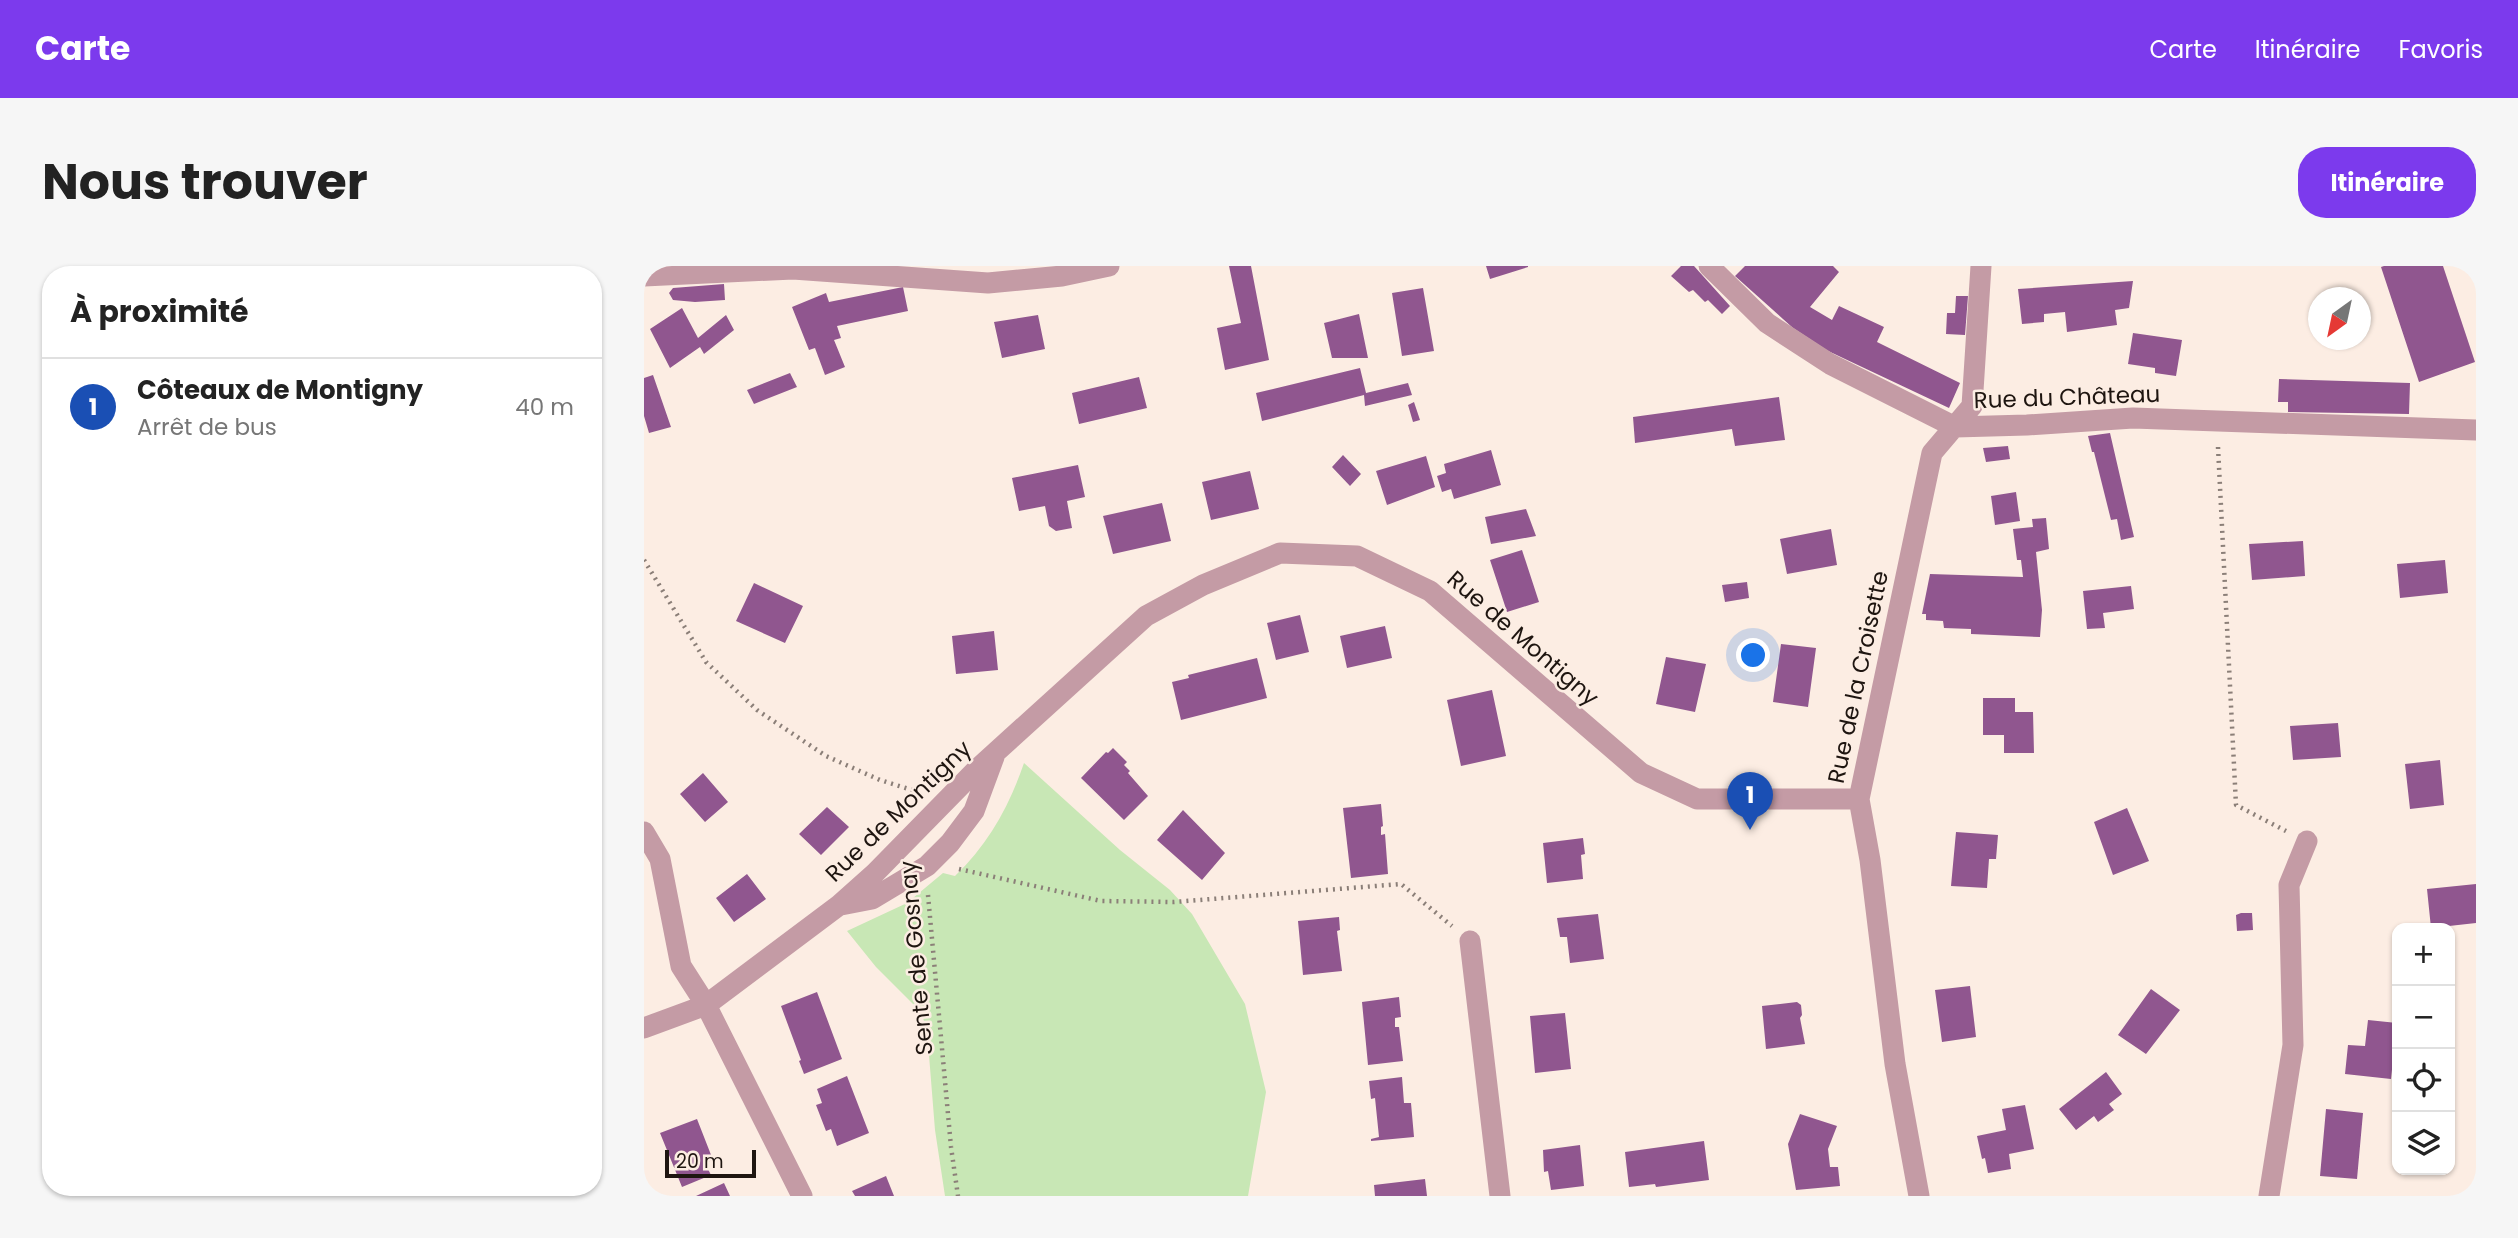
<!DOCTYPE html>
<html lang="fr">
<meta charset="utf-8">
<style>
body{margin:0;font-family:Poppins,sans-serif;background:#f6f6f6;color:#222}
.controls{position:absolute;right:21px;bottom:21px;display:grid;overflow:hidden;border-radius:14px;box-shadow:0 2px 5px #0004}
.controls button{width:63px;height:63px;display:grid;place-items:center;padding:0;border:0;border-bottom:2px solid #e0e0e0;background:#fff;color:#222;font:35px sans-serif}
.compass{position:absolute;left:1664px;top:21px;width:63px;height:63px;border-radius:50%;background:#fff;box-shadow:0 2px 5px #0004;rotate:213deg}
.scale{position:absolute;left:21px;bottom:18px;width:91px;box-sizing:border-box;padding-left:7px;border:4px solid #1e1510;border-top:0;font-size:19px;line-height:24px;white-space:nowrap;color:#1e1510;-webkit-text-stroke:5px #fcede3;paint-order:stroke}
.you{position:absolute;left:1110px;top:390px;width:24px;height:24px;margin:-18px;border:5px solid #fff;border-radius:50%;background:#1a73e8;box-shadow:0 0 0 10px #1a73e833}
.badge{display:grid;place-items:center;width:46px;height:46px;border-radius:50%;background:#7c3aed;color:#fff;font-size:23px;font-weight:700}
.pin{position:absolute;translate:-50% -58px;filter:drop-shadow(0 2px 4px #0008)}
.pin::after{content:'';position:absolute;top:37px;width:24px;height:21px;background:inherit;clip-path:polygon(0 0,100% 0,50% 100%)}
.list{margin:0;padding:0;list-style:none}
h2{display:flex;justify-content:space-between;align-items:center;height:91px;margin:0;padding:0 28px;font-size:30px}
h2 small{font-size:23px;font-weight:400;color:#767676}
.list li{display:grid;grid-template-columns:46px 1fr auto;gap:21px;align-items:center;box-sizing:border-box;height:98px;padding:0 28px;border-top:2px solid #e0e0e0}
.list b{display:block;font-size:26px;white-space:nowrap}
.list p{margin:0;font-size:23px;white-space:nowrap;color:#767676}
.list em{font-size:23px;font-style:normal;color:#767676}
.icon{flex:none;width:38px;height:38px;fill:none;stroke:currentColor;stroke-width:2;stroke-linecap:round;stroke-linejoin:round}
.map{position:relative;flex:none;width:1832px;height:930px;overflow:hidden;border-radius:28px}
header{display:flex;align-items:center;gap:42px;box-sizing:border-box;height:98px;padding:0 35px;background:#7c3aed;color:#fff}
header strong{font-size:33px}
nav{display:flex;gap:38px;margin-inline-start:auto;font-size:24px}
.intro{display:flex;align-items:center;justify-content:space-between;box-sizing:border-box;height:168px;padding:0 42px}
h1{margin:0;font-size:49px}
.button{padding:18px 32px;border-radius:28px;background:#7c3aed;color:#fff;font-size:24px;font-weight:700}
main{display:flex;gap:42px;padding:0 42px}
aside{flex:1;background:#fff;border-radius:28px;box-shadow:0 2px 5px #0004}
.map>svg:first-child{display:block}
.green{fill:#c8e7b5}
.building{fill:#90568f}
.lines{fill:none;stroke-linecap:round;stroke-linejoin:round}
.path{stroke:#8b7f78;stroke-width:4.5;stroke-dasharray:2 5;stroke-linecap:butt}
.minor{stroke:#c49ba5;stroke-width:21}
.labels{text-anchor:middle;stroke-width:5;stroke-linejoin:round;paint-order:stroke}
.street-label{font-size:23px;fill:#1e1510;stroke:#fcede3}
</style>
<header>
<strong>Carte</strong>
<nav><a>Carte</a><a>Itinéraire</a><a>Favoris</a></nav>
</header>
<div class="intro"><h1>Nous trouver</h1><a class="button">Itinéraire</a></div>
<main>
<aside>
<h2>À proximité<small></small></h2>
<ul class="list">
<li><span class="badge" style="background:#1a4fb4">1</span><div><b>Côteaux de Montigny</b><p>Arrêt de bus</p></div><em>40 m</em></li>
</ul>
</aside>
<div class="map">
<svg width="1832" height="930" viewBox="0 0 1832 930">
<rect width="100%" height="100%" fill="#fcede3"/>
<path class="green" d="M380 497 476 584 526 624 548 648 601 738 622 826 604 930H301L291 864 283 764 277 746 232 701 203 665 263 637 299 607 311 610C344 578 365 541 380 497Z"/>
<path class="building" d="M585 0H607L625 94 581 104 573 62 597 57Z
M842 0H884V1L846 13Z
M1037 0H1050L1086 40 1078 48 1064 34 1061 36 1049 24 1045 26 1027 10Z
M1101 0H1189L1195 6 1166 41 1188 54 1195 40 1240 61 1233 76 1316 117 1305 142 1182 84 1149 62 1091 10Z
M1740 0H1799L1831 96 1775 116 1737 1Z
M1489 15 1485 42 1471 44 1473 59 1423 66 1421 46 1400 48V56L1378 58 1374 23Z
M80 18 81 34 51 36 29 34 25 27 29 22Z
M259 21 264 45 193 60 197 72 190 74 201 101 181 109 171 82 165 84 148 41 182 27 185 36Z
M779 22 790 85 758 90 748 27Z
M1312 30H1324L1321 69 1302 68 1303 47H1311Z
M38 42 54 72 82 49 90 64 60 88 56 81 26 102 6 63Z
M715 48 724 92H688L680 57Z
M394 49 401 83 358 92 350 56Z
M1489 67 1538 74 1532 110 1511 107V102L1484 98Z
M716 102 722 127 764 117 768 129 721 140 720 129 618 155 612 127Z
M146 107 153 121 110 138 103 124Z
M9 109 27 161 5 167 0 150V112Z
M495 111 503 142 435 158 428 127Z
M1635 113 1766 117 1765 148 1644 146V136H1634Z
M1135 131 1141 174 1091 180 1088 163 991 177 989 151Z
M770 136 776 154 769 156 764 139Z
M1466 167 1490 271 1477 274 1473 253 1467 254 1450 186H1448L1444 170Z
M1364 180 1366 193 1342 196 1339 182Z
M847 184 857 219 810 233 807 223 798 226 793 210 802 207 800 198Z
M699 189 717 208 706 220 688 201Z
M782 190 791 221 743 239 732 205Z
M434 199 441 231 423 235 428 262 412 265 405 260 401 240 375 245 368 212Z
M606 205 615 243 567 254 558 216Z
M1372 226 1376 255 1351 259 1347 230Z
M518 237 527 275 469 288 459 250Z
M882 243 892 270 847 278 841 251Z
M1402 252 1405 283 1392 286 1398 344 1396 371 1327 368V363L1300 362 1299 355 1282 354V348H1278L1286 308 1379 311 1377 294H1373L1369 263 1389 261 1388 253Z
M1187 263 1193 299 1143 308 1136 273Z
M1659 275 1661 310 1608 314 1605 278Z
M878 284 895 336 863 346 846 294Z
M1801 294 1804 327 1756 332 1753 298Z
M1103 316 1105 332 1081 336 1078 319Z
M110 317 159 340 141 377 92 355Z
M1487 320 1490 343 1459 347 1461 362 1443 363 1439 325Z
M656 349 665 386 632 394 623 357Z
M741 360 748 392 703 402 696 370Z
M350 365 354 404 312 408 308 370Z
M1137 378 1172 382 1164 441 1129 436Z
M1022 391 1062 398 1051 446 1012 438Z
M613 392 623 432 537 454 528 416 545 412 544 409Z
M848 424 862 490 817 500 803 434Z
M1339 432H1371V446H1389L1390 487H1360V469H1339Z
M1694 457 1697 491 1649 494 1646 460Z
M469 482 483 496 480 499 486 505 484 507 504 530 480 554 437 512 462 486 464 487Z
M1796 494 1800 539 1766 543 1761 498Z
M59 507 84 536 61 556 36 528Z
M737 538 739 560 737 561V569L741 568 744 608 707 612 699 542Z
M183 541 205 561 177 589 155 568Z
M1483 542 1505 595 1469 609 1450 556Z
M539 544 581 587 558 614 513 574Z
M1312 566 1354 569 1352 593H1345L1343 622 1307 620Z
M939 572 941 588 937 589 939 613 903 617 899 577Z
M103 608 122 633 90 656 72 632Z
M1832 618V657L1787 662 1783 623Z
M1597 647H1608L1609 664 1593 665 1592 649Z
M954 648 960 693 926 697 923 671H916L913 652Z
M695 651 696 664 693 665 698 705 659 709 654 655Z
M1326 720 1332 771 1298 776 1291 724Z
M1507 723 1536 744 1502 788 1474 769Z
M173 726 198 793 160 808 155 795 157 794 137 740Z
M755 731 757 751 751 752V761H755L759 795 724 799 718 736Z
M1153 736 1157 739 1158 749 1156 752 1161 778 1122 783 1118 740Z
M921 747 927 803 891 807 886 750Z
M1724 754 1753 757 1747 813 1701 808 1704 779 1721 780Z
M1462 806 1478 828 1465 838 1470 844 1454 856 1450 850 1432 864 1415 843Z
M203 810 225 867 193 880 187 863 182 865 172 839 178 837 173 823Z
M758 811 760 837H767L770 871 727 875V873L735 871 731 832 727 833 725 815Z
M1381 839 1390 883 1365 888 1367 903 1344 907 1341 892 1338 893 1333 870 1362 864 1358 843Z
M1682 843 1719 847 1713 913 1676 910Z
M1156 848 1193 860 1184 883 1186 901H1194L1196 920 1152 924 1144 878Z
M53 853 69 894 61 897 67 909 38 921 16 867Z
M1060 875 1065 914 1012 921 1011 918 985 921 981 886Z
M936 879 940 920 907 924 904 905 900 906 899 884Z
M242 910 250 930H211L208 925Z
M781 913 783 930H731L730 919Z
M80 917 86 930H52Z"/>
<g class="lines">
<path class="path" d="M1574 181 1592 539 1642 565
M0 294 62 396 113 444 182 490 236 514 271 525 272 530
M315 603 457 635 530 636 757 618 808 660
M284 629 307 881 314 930"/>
<path class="minor" d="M1065 0 1123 57 1186 98 1311 161 1383 159 1489 152 1832 164
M0 10 149 3 344 17 418 10 465 0
M0 566 16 593 37 700 62 739 158 930
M197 639 228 633 283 600 306 577 330 545 350 491
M826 675 856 930
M0 762 62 739 194 640 231 607 331 505 502 350 559 319 636 287 713 290 786 325 997 507 1053 533H1215
M1275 930 1251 798 1226 594 1215 533 1288 187 1328 140 1337 0
M1625 930 1649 779 1645 619 1663 575"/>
</g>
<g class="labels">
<g class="street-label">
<text transform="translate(1423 131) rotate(-2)" y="8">Rue du Château</text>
<text transform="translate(879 372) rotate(41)" y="8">Rue de Montigny</text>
<text transform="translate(1214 411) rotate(-78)" y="8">Rue de la Croisette</text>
<text transform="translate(254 545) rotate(-44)" y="8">Rue de Montigny</text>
<text transform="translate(272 692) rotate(-95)" y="8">Sente de Gosnay</text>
</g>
</g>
</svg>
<div class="controls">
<button>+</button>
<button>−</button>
<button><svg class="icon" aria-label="locate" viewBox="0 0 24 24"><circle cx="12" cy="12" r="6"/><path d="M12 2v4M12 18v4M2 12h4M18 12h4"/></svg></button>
<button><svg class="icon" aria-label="layers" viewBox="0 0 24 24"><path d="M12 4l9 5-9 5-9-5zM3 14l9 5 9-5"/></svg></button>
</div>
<svg class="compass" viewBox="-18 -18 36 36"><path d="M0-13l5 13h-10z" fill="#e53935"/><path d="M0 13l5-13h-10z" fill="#767676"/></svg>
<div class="scale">20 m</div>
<div class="you"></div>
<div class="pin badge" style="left:1106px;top:564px;background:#1a4fb4">1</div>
</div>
</main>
